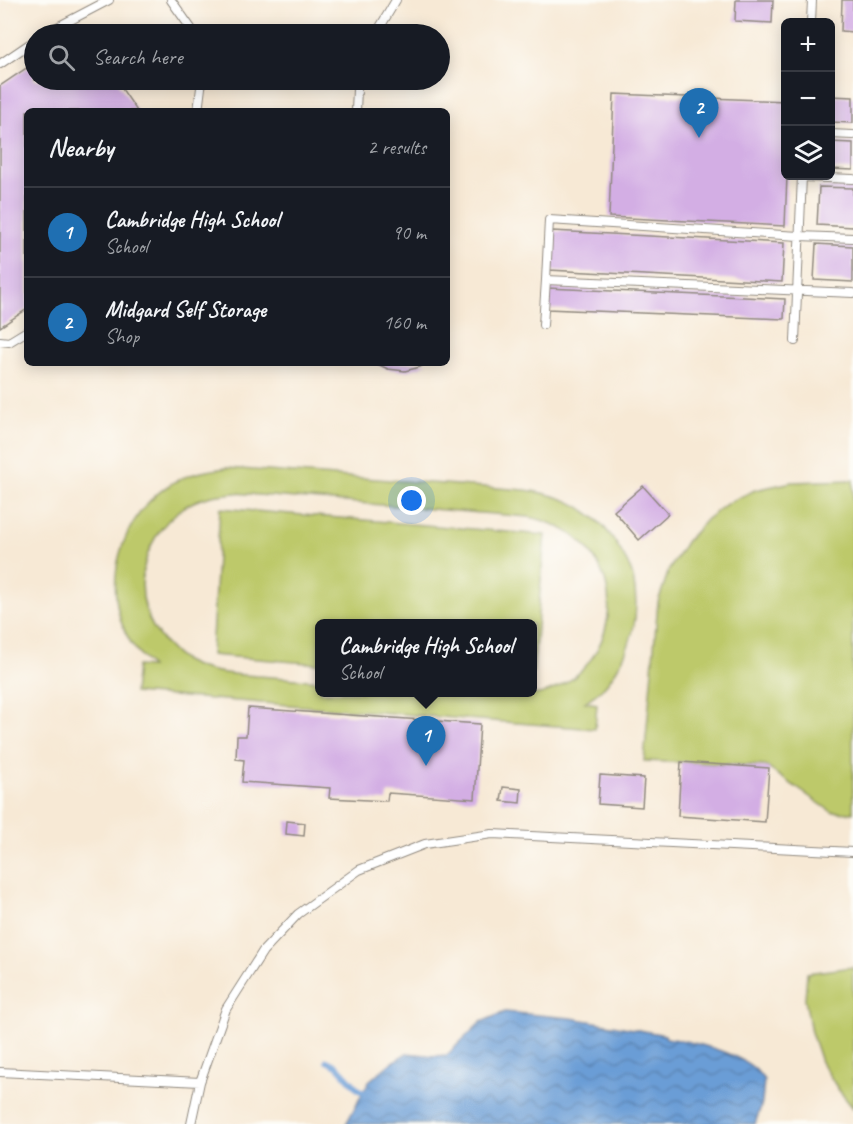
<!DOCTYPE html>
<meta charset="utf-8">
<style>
body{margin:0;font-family:Caveat,sans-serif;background:#20242c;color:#f1f3f6}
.controls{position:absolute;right:18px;top:18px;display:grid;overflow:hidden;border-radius:9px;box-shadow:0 3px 15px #0003}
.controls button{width:54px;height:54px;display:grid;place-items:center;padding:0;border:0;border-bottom:2px solid #363941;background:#171b24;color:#f1f3f6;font:30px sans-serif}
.you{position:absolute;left:412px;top:501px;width:21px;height:21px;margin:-15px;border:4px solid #fff;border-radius:50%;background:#1a73e8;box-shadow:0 0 0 9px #1a73e833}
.badge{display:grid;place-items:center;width:39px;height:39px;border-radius:50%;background:#1f6fb2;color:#fff;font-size:20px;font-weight:700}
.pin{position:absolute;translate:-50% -50px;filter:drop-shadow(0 2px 3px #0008)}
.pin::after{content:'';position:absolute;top:32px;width:21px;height:18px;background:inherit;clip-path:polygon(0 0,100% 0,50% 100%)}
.popup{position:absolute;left:315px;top:619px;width:222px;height:78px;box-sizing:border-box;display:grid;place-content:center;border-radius:9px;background:#171b24;filter:drop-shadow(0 2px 4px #0005);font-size:20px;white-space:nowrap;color:#9ea1a6}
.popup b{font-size:22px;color:#f1f3f6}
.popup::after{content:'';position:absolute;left:50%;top:100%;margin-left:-12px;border:12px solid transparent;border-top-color:#171b24}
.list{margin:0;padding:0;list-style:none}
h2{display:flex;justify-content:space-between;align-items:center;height:78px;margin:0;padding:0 24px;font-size:26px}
h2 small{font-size:20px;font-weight:400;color:#9ea1a6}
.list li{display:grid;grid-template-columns:39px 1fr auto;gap:18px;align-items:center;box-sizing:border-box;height:90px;padding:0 24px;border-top:2px solid #363941}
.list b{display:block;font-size:22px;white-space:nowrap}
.list p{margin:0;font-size:20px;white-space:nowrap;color:#9ea1a6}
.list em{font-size:20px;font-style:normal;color:#9ea1a6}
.icon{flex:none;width:33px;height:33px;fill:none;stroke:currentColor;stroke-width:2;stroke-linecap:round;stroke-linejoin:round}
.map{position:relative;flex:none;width:853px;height:1124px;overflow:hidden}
.search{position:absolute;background:#171b24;box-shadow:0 3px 15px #0003;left:24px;top:24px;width:426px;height:66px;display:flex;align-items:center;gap:15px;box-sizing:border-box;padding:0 21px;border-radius:33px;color:#9ea1a6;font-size:22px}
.panel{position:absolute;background:#171b24;box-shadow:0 3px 15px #0003;left:24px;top:108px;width:426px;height:258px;border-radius:9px}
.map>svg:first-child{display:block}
.garden{fill:#bdc96b;stroke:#747a4b;stroke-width:1.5;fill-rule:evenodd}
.water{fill:url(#water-waves);stroke:#4b6480;stroke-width:1.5}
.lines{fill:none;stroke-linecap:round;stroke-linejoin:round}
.stream{stroke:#6b9dd6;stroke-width:6}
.building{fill:#d3aee4}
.service-casing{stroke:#918a80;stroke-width:10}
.service{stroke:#fff;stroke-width:8}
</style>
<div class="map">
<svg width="853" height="1124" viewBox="0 0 853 1124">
<defs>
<pattern id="water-waves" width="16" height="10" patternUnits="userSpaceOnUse" patternTransform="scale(1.5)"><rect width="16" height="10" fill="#6b9dd6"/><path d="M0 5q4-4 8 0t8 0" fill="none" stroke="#5880ae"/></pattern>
</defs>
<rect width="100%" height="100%" fill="#fdfcf7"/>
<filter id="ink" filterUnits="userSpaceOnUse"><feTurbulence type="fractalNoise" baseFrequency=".0167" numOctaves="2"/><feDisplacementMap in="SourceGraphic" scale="12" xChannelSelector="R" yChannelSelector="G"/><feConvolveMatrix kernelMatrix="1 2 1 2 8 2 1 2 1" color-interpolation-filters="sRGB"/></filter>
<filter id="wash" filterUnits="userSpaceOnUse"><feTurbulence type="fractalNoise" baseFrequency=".008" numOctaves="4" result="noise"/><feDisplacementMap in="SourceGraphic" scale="24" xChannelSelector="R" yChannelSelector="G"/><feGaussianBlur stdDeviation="1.35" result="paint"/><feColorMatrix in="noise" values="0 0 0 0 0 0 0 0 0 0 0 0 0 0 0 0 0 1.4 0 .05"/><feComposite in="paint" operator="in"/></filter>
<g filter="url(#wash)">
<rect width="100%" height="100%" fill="#f7e9d5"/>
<path class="garden" d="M227 468 525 490C546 493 568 498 585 511 599 520 611 534 619 548 624 557 631 567 633 577 641 614 632 650 609 681 603 689 594 696 585 702L597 704 595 729 134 693 137 666 151 667C144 659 137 652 131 643 98 589 120 513 174 482 190 473 208 470 227 468ZM235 493 529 517C563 524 591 542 604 577 621 626 590 683 539 694 515 699 490 693 466 692 417 691 368 692 320 692L319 681C298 679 277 677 256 676 231 674 207 673 185 661 177 657 171 650 165 643 127 603 139 538 183 508 198 497 217 495 235 493Z
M853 480V813L832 812 765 766 644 761 658 602 669 570 686 542 707 519 728 503 755 490 792 482Z
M220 508 545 535 533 673 532 624H320L319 664 211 655Z
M853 967V1108L838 1089 821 1062 811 1032 805 999 807 973Z"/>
<path class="water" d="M505 1012 571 1018 607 1024 665 1035 666 1038C692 1041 735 1052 755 1069 758 1072 761 1076 764 1080L762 1103 755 1124H346L369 1081 392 1062 407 1053 436 1056 447 1055 481 1022Z"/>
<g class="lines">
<path class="stream" d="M327 1061 337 1066 359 1090 363 1092"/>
</g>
<g id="blocks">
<path class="building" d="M736 0H773L772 23 735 21Z
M842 0H853V32L841 31Z
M34 63V80H116L137 111H27V309L0 327V86Z
M614 94 786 101V176H787L785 226 609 217Z
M830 96 853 97V123L830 122Z
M830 142 853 143V170L830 169Z
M819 187 853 188V227L817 225Z
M552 231 784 243 782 282 549 270Z
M816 244 853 246V282L814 280Z
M547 288 785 299 784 319 547 309Z
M375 363H427L420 367 405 371 388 369Z
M643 486 668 514 639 540 614 511Z
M248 708 480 724 475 799 388 793 387 801 329 798 330 788 242 782 244 760 236 759 237 736H246Z
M681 762 769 768 765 822 678 816Z
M600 775 644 778 642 807 598 804Z
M503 787 521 789 520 803 501 801Z
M287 821 305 823 304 836 286 834Z"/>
</g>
</g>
<g filter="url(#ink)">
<use href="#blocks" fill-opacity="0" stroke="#918a80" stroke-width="1.5"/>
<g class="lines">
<defs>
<path id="service" d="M171 0 195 34
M811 22 812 0
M44 34 109 0
M376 34 396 0
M0 64 34 41
M198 111 202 80
M356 111 357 89 360 80
M830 134 853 135
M802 177 853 179
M546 280 549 220 799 236 853 238
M543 325 546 280 853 293
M0 341 9 342 27 331
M795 341 802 176
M0 1072 200 1082 191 1124
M200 1082 226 1009 263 951 298 914 359 870 425 844 492 834 853 852"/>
</defs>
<use href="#service" class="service-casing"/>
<use href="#service" class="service"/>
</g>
</g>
</svg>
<div class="controls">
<button>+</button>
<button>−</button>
<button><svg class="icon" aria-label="layers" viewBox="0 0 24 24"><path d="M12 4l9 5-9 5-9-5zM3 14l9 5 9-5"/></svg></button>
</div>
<div class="you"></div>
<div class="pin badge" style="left:426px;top:766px">1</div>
<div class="popup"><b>Cambridge High School</b>School</div>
<div class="pin badge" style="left:699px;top:138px">2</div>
<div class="search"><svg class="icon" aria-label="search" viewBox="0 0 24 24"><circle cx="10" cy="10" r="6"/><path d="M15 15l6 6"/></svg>Search here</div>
<section class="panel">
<h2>Nearby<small>2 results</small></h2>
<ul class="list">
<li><span class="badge">1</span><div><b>Cambridge High School</b><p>School</p></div><em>90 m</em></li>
<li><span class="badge">2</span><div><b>Midgard Self Storage</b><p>Shop</p></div><em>160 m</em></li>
</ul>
</section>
</div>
